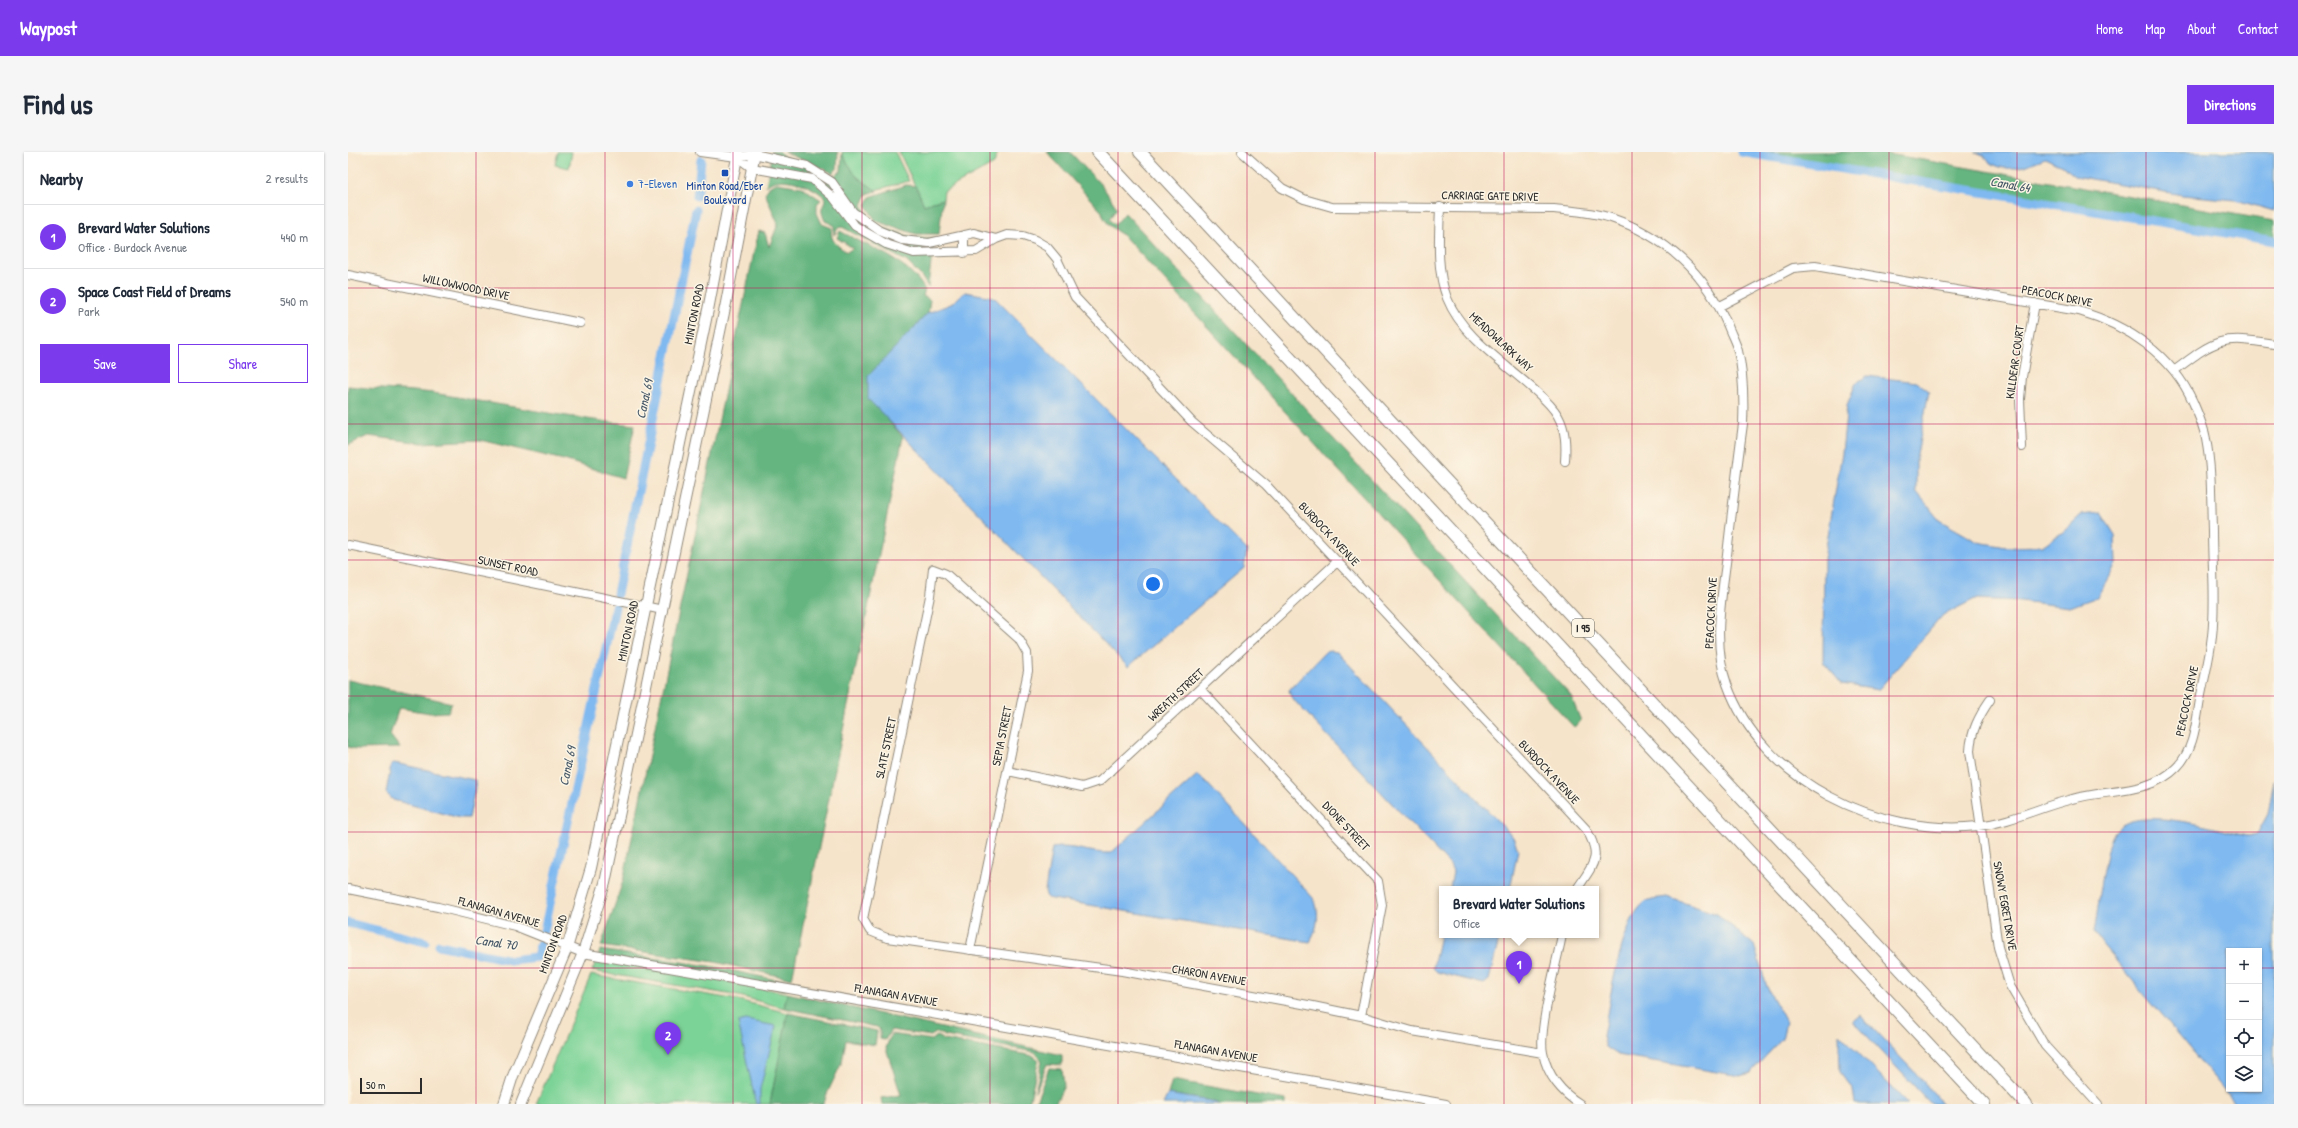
<!DOCTYPE html>
<meta charset="utf-8">
<style>
body{margin:0;font-family:"Patrick Hand",sans-serif;background:#f6f6f7;color:#1f2937}
.controls{position:absolute;right:12px;bottom:12px;display:grid;overflow:hidden;border-radius:0px;box-shadow:0 1px 3px #0004}
.controls button{width:36px;height:36px;display:grid;place-items:center;padding:0;border:0;border-bottom:1px solid #e0e1e3;background:#fff;color:#1f2937;font:20px sans-serif}
.scale{position:absolute;left:12px;bottom:10px;width:62px;box-sizing:border-box;padding-left:4px;border:2px solid #2b2b2b;border-top:0;font-size:11px;line-height:14px;white-space:nowrap;color:#2b2b2b;-webkit-text-stroke:3px #fcf5e5;paint-order:stroke}
.you{position:absolute;left:805px;top:432px;width:14px;height:14px;margin:-10px;border:3px solid #fff;border-radius:50%;background:#1a73e8;box-shadow:0 0 0 6px #1a73e833}
.badge{display:grid;place-items:center;width:26px;height:26px;border-radius:50%;background:#7c3aed;color:#fff;font-size:13px;font-weight:700}
.pin{position:absolute;translate:-50% -33px;filter:drop-shadow(0 1px 2px #0008)}
.pin::after{content:'';position:absolute;top:21px;width:14px;height:12px;background:inherit;clip-path:polygon(0 0,100% 0,50% 100%)}
.popup{position:absolute;left:1091px;top:734px;width:160px;height:52px;box-sizing:border-box;display:grid;place-content:center;border-radius:0px;background:#fff;filter:drop-shadow(0 1px 3px #0005);font-size:13px;white-space:nowrap;color:#747a83}
.popup b{font-size:15px;color:#1f2937}
.popup::after{content:'';position:absolute;left:50%;top:100%;margin-left:-8px;border:8px solid transparent;border-top-color:#fff}
.list{margin:0;padding:0;list-style:none}
h2{display:flex;justify-content:space-between;align-items:center;height:52px;margin:0;padding:0 16px;font-size:17px}
h2 small{font-size:13px;font-weight:400;color:#747a83}
.list li{display:grid;grid-template-columns:26px 1fr auto;gap:12px;align-items:center;box-sizing:border-box;height:64px;padding:0 16px;border-top:1px solid #e0e1e3}
.list b{display:block;font-size:15px;white-space:nowrap}
.list p{margin:0;font-size:13px;white-space:nowrap;color:#747a83}
.list em{font-size:13px;font-style:normal;color:#747a83}
.actions{display:flex;gap:8px;padding:12px 16px}
.actions a{flex:1;padding:9px 0;border:1px solid #7c3aed;border-radius:0px;text-align:center;font-size:14px;color:#7c3aed}
.actions .main{background:#7c3aed;color:#fff}
.icon{flex:none;width:22px;height:22px;fill:none;stroke:currentColor;stroke-width:2;stroke-linecap:round;stroke-linejoin:round}
.map{position:relative;flex:none;width:1926px;height:952px;overflow:hidden;border-radius:0px}
header{display:flex;align-items:center;gap:24px;box-sizing:border-box;height:56px;padding:0 20px;background:#7c3aed;color:#fff}
header strong{font-size:19px}
nav{display:flex;gap:22px;margin-inline-start:auto;font-size:14px}
.intro{display:flex;align-items:center;justify-content:space-between;box-sizing:border-box;height:96px;padding:0 24px}
h1{margin:0;font-size:28px}
.button{padding:10px 18px;border-radius:0px;background:#7c3aed;color:#fff;font-size:14px;font-weight:700}
main{display:flex;gap:24px;padding:0 24px}
aside{flex:1;background:#fff;border-radius:0px;box-shadow:0 1px 3px #0004}
.map>svg:first-child{display:block}
.green{fill:#7cd397;stroke:#547f61}
.forest{fill:#65b580;stroke:#487056}
.water{fill:#7fb9f0;stroke:#55728e;fill-rule:evenodd}
.lines{fill:none;stroke-linecap:round;stroke-linejoin:round}
.canal{stroke:#7fb9f0;stroke-width:9}
.minor-casing{stroke:#90887a;stroke-width:10}
.major-casing{stroke:#90887a;stroke-width:12}
.highway-casing{stroke:#90887a;stroke-width:14}
.minor{stroke:#fff;stroke-width:8}
.major{stroke:#fff;stroke-width:10}
.highway{stroke:#fff;stroke-width:12}
.grid{fill:none;stroke:#c2185b;stroke-width:1;stroke-opacity:0.55}
.transit-dot{fill:#1a4fb4;stroke:#fcf5e5;stroke-width:1.5}
.shop-dot{fill:#3f7fe0;stroke:#fcf5e5;stroke-width:1.5}
.labels{text-anchor:middle;stroke-width:3;stroke-linejoin:round;paint-order:stroke}
.shield{fill:#fcf5e5;stroke:#6a6863;stroke-width:1}
.shield-label{font-size:11px;font-weight:bold;fill:#2b2b2b}
.shop-label{font-size:12px;fill:#366cbe;stroke:#fcf5e5;text-anchor:start}
.transit-label{font-size:12px;fill:#164399;stroke:#fcf5e5}
.street-label{font-size:12px;fill:#2b2b2b;stroke:#fcf5e5}
.water-label{font-size:13px;font-style:italic;fill:#445666;stroke:#fcf5e5}
</style>
<header>
<strong>Waypost</strong>
<nav><a>Home</a><a>Map</a><a>About</a><a>Contact</a></nav>
</header>
<div class="intro"><h1>Find us</h1><a class="button">Directions</a></div>
<main>
<aside>
<h2>Nearby<small>2 results</small></h2>
<ul class="list">
<li><span class="badge">1</span><div><b>Brevard Water Solutions</b><p>Office · Burdock Avenue</p></div><em>440 m</em></li>
<li><span class="badge">2</span><div><b>Space Coast Field of Dreams</b><p>Park</p></div><em>540 m</em></li>
</ul>
<div class="actions"><a class="main">Save</a><a>Share</a></div>
</aside>
<div class="map">
<svg width="1926" height="952" viewBox="0 0 1926 952">
<rect width="100%" height="100%" fill="#fcf5e5"/>
<filter id="ink" filterUnits="userSpaceOnUse"><feTurbulence type="fractalNoise" baseFrequency=".025" numOctaves="2"/><feDisplacementMap in="SourceGraphic" scale="8" xChannelSelector="R" yChannelSelector="G"/><feConvolveMatrix kernelMatrix="1 2 1 2 8 2 1 2 1" color-interpolation-filters="sRGB"/></filter>
<filter id="wash" filterUnits="userSpaceOnUse"><feTurbulence type="fractalNoise" baseFrequency=".012" numOctaves="4" result="noise"/><feDisplacementMap in="SourceGraphic" scale="16" xChannelSelector="R" yChannelSelector="G"/><feGaussianBlur stdDeviation="0.9" result="paint"/><feColorMatrix in="noise" values="0 0 0 0 0 0 0 0 0 0 0 0 0 0 0 0 0 1.4 0 .05"/><feComposite in="paint" operator="in"/></filter>
<g filter="url(#wash)">
<rect width="100%" height="100%" fill="#f6e4ca"/>
<path class="green" d="M210 0H224L221 16 207 13Z
M494 0H547L561 29 527 38 508 24 494 4Z
M551 0H650L646 12 596 39 595 47 576 53Z
M250 805 439 841 436 856 391 844 244 819Z
M243 823 390 848 440 861 422 952H188Z"/>
<path class="forest" d="M424 0H432L435 4 485 25 493 19 494 2 508 24 529 39 519 42 514 53 526 73 567 86H586L580 135 573 124 558 109 494 75 490 76 486 83V73L477 69C470 53 476 58 477 46 466 33 431 21 418 34Z
M436 0H490L489 17 485 21Z
M699 0H722L755 35 769 56 761 67 767 73 777 61 1223 544 1233 569 1226 575 775 83C767 79 755 69 754 60Z
M1389 0H1529L1926 69V88Z
M429 31 454 35 473 48 469 52V61L474 72 484 76C481 88 489 94 499 100L505 96 489 86 492 79C522 96 560 107 577 138L575 144 582 148 580 161 566 176 540 268 555 285 444 827 367 810 253 794 275 729 406 100 411 79 417 81 421 95 430 72 417 41 422 34Z
M558 33 568 34 576 53 595 47 591 82H568L528 69 518 53 522 45Z
M0 234C28 238 57 237 85 241 152 252 219 266 287 273L275 326 216 308 132 288 74 291 20 284 0 293Z
M0 528 104 551 100 560 82 561 51 556 42 583 52 596 8 597 0 595Z
M252 798 367 815 439 830 438 838 250 805Z
M439 841 714 903V913L699 912 687 940 694 909 687 900 597 884 589 880 583 884 543 878 537 888 532 887V878L529 875 436 856Z
M440 861 529 879 527 893 498 888 494 910 478 944 476 952H422Z
M543 882 584 888 589 884 596 888 686 904 690 910 681 952H534L533 946 553 943 538 896Z
M701 916 714 917 716 934 707 952H687Z
M824 928 938 948V952H871L863 949 820 942Z"/>
<path class="water" d="M1627 0H1926V59L1888 48 1834 43 1727 24 1716 15 1697 6C1681 12 1662 22 1645 12 1639 9 1635 1 1627 0Z
M617 140 646 145 899 398 896 416 780 515 520 247V224L580 161 603 152Z
M1519 224 1569 230 1581 239 1568 308V339L1591 368 1630 390 1658 395 1694 394 1715 380 1733 363 1753 361 1767 383 1768 412 1749 445 1722 455 1672 449 1627 447 1595 463 1530 538 1494 532 1475 510 1476 407 1494 301 1499 253 1508 231Z
M982 499 989 500 1165 685 1170 698 1162 737H1102L1105 720 1102 713 943 545 941 538 977 500Z
M46 611 127 628 128 631 121 666H112L45 648 38 641 43 613Z
M849 623 857 629 966 747C972 760 970 777 962 790L699 746 697 739 704 696C723 692 743 702 763 701Z
M1926 628V952H1888L1754 792 1746 780C1750 759 1757 696 1766 681 1785 650 1870 678 1900 684L1909 682 1920 662ZM1881 799H1911V937H1881Z
M1319 745 1369 762 1406 793 1419 835 1438 870 1434 887 1402 921 1392 924 1270 903 1258 895 1255 884C1261 856 1273 759 1301 748 1306 746 1314 746 1319 745Z
M1094 774V783H1152L1141 828 1136 832 1089 820 1085 816Z
M1512 863 1575 929 1594 952H1583L1505 869Z
M398 868 428 874 412 937V952H408L390 870Z
M1491 881 1560 952H1507L1505 937 1492 920Z
M820 942 863 949 871 952H815Z"/>
<g class="lines">
<path class="canal" d="M1393 0 1926 89
M349 44 353 8
M269 442 348 58
M0 771 77 790
M196 779 267 455
M91 793 163 808 189 805 192 792"/>
</g>
</g>
<g filter="url(#ink)">
<g class="lines">
<defs>
<path id="minor" d="M352 0 389 5 406 2 459 14 484 30 505 60 532 79 554 88 581 91 626 81 648 87
M894 0 934 36 956 47 984 55 1206 57C1225 59 1245 60 1263 66 1317 84 1358 122 1380 174 1383 182 1388 191 1390 199 1396 223 1396 248 1395 272 1389 316 1384 359 1379 403 1374 445 1364 491 1379 532 1414 630 1531 685 1630 674 1663 670 1692 655 1724 647 1759 637 1802 643 1829 615 1846 598 1848 571 1852 548 1856 527 1862 505 1864 484 1868 450 1864 413 1864 379 1863 348 1864 318 1858 287 1856 275 1850 262 1845 250 1824 203 1779 173 1731 159L1467 114 1445 116 1372 154
M389 5 404 16 464 27 486 46 507 74 538 92 566 101 628 99 648 87 659 83 675 84 687 88 699 95 709 107 727 145 844 270 918 333 1238 677C1255 705 1245 713 1229 737
M1092 55C1091 86 1088 117 1099 146 1114 184 1154 209 1184 236 1193 244 1204 253 1210 264 1218 278 1218 294 1217 309
M616 83V101
M0 123 232 171
M1826 219C1868 187 1873 183 1926 192
M1674 295 1672 247 1674 225 1687 151
M0 393 315 458
M852 537 1030 729 1034 753 1013 864
M1642 548C1631 564 1623 579 1622 599L1650 795 1662 834 1697 894 1750 952
M660 619 734 635 752 629 990 409
M0 737 90 755 167 774 235 801 1098 952
M1214 783C1209 810 1190 877 1195 901 1199 923 1214 941 1232 952
M622 798 680 519 679 501 671 487 598 422 585 417 582 444 515 767 522 779 539 786 774 819 960 853 1013 864 1064 879 1195 901"/>
<path id="major" d="M156 952 165 924 219 796 243 716 361 153 390 0
M173 952 235 801 257 731 378 151 407 0"/>
<path id="highway" d="M750 0 1636 952
M792 0 1678 952"/>
</defs>
<use href="#minor" class="minor-casing"/>
<use href="#major" class="major-casing"/>
<use href="#highway" class="highway-casing"/>
<use href="#minor" class="minor"/>
<use href="#major" class="major"/>
<use href="#highway" class="highway"/>
</g>
</g>
<path class="grid" d="M128 0V952M257 0V952M385 0V952M514 0V952M642 0V952M770 0V952M899 0V952M1027 0V952M1156 0V952M1284 0V952M1412 0V952M1541 0V952M1669 0V952M1798 0V952M0 136H1926M0 272H1926M0 408H1926M0 544H1926M0 680H1926M0 816H1881M1911 816H1926"/>
<rect class="transit-dot" x="373" y="17" width="8" height="8" rx="2"/>
<circle class="shop-dot" cx="282" cy="32" r="4"/>
<g class="labels">
<rect class="shield" x="1224" y="467" width="22" height="18" rx="3"/>
<g class="shield-label">
<text x="1235" y="480">I 95</text>
</g>
<g class="shop-label">
<text x="290" y="36">7-Eleven</text>
</g>
<g class="transit-label">
<text x="377" y="38">Minton Road/Eber<tspan x="377" dy="14">Boulevard</tspan></text>
</g>
<g class="street-label">
<text transform="translate(1142 44) rotate(1)" y="4">CARRIAGE GATE DRIVE</text>
<text transform="translate(118 135) rotate(12)" y="4">WILLOWWOOD DRIVE</text>
<text transform="translate(1709 144) rotate(11)" y="4">PEACOCK DRIVE</text>
<text transform="translate(346 162) rotate(-79)" y="4">MINTON ROAD</text>
<text transform="translate(1153 190) rotate(43)" y="4">MEADOWLARK WAY</text>
<text transform="translate(1667 210) rotate(-82)" y="4">KILLDEAR COURT</text>
<text transform="translate(981 382) rotate(47)" y="4">BURDOCK AVENUE</text>
<text transform="translate(160 414) rotate(12)" y="4">SUNSET ROAD</text>
<text transform="translate(1363 461) rotate(-87)" y="4">PEACOCK DRIVE</text>
<text transform="translate(280 479) rotate(-78)" y="4">MINTON ROAD</text>
<text transform="translate(828 543) rotate(-43)" y="4">WREATH STREET</text>
<text transform="translate(1839 549) rotate(-78)" y="4">PEACOCK DRIVE</text>
<text transform="translate(654 584) rotate(-79)" y="4">SEPIA STREET</text>
<text transform="translate(538 596) rotate(-78)" y="4">SLATE STREET</text>
<text transform="translate(1201 620) rotate(47)" y="4">BURDOCK AVENUE</text>
<text transform="translate(998 674) rotate(47)" y="4">DIONE STREET</text>
<text transform="translate(1657 754) rotate(80)" y="4">SNOWY EGRET DRIVE</text>
<text transform="translate(151 760) rotate(16)" y="4">FLANAGAN AVENUE</text>
<text transform="translate(205 792) rotate(-70)" y="4">MINTON ROAD</text>
<text transform="translate(861 823) rotate(10)" y="4">CHARON AVENUE</text>
<text transform="translate(548 843) rotate(10)" y="4">FLANAGAN AVENUE</text>
<text transform="translate(868 899) rotate(10)" y="4">FLANAGAN AVENUE</text>
</g>
<g class="water-label">
<text transform="translate(1662 32) rotate(10)" y="5">Canal 64</text>
<text transform="translate(296 247) rotate(-78)" y="5">Canal 69</text>
<text transform="translate(219 614) rotate(-78)" y="5">Canal 69</text>
<text transform="translate(148 790) rotate(8)" y="5">Canal 70</text>
</g>
</g>
</svg>
<div class="controls">
<button>+</button>
<button>−</button>
<button><svg class="icon" aria-label="locate" viewBox="0 0 24 24"><circle cx="12" cy="12" r="6"/><path d="M12 2v4M12 18v4M2 12h4M18 12h4"/></svg></button>
<button><svg class="icon" aria-label="layers" viewBox="0 0 24 24"><path d="M12 4l9 5-9 5-9-5zM3 14l9 5 9-5"/></svg></button>
</div>
<div class="scale">50 m</div>
<div class="you"></div>
<div class="pin badge" style="left:1171px;top:832px">1</div>
<div class="popup"><b>Brevard Water Solutions</b>Office</div>
<div class="pin badge" style="left:320px;top:903px">2</div>
</div>
</main>
